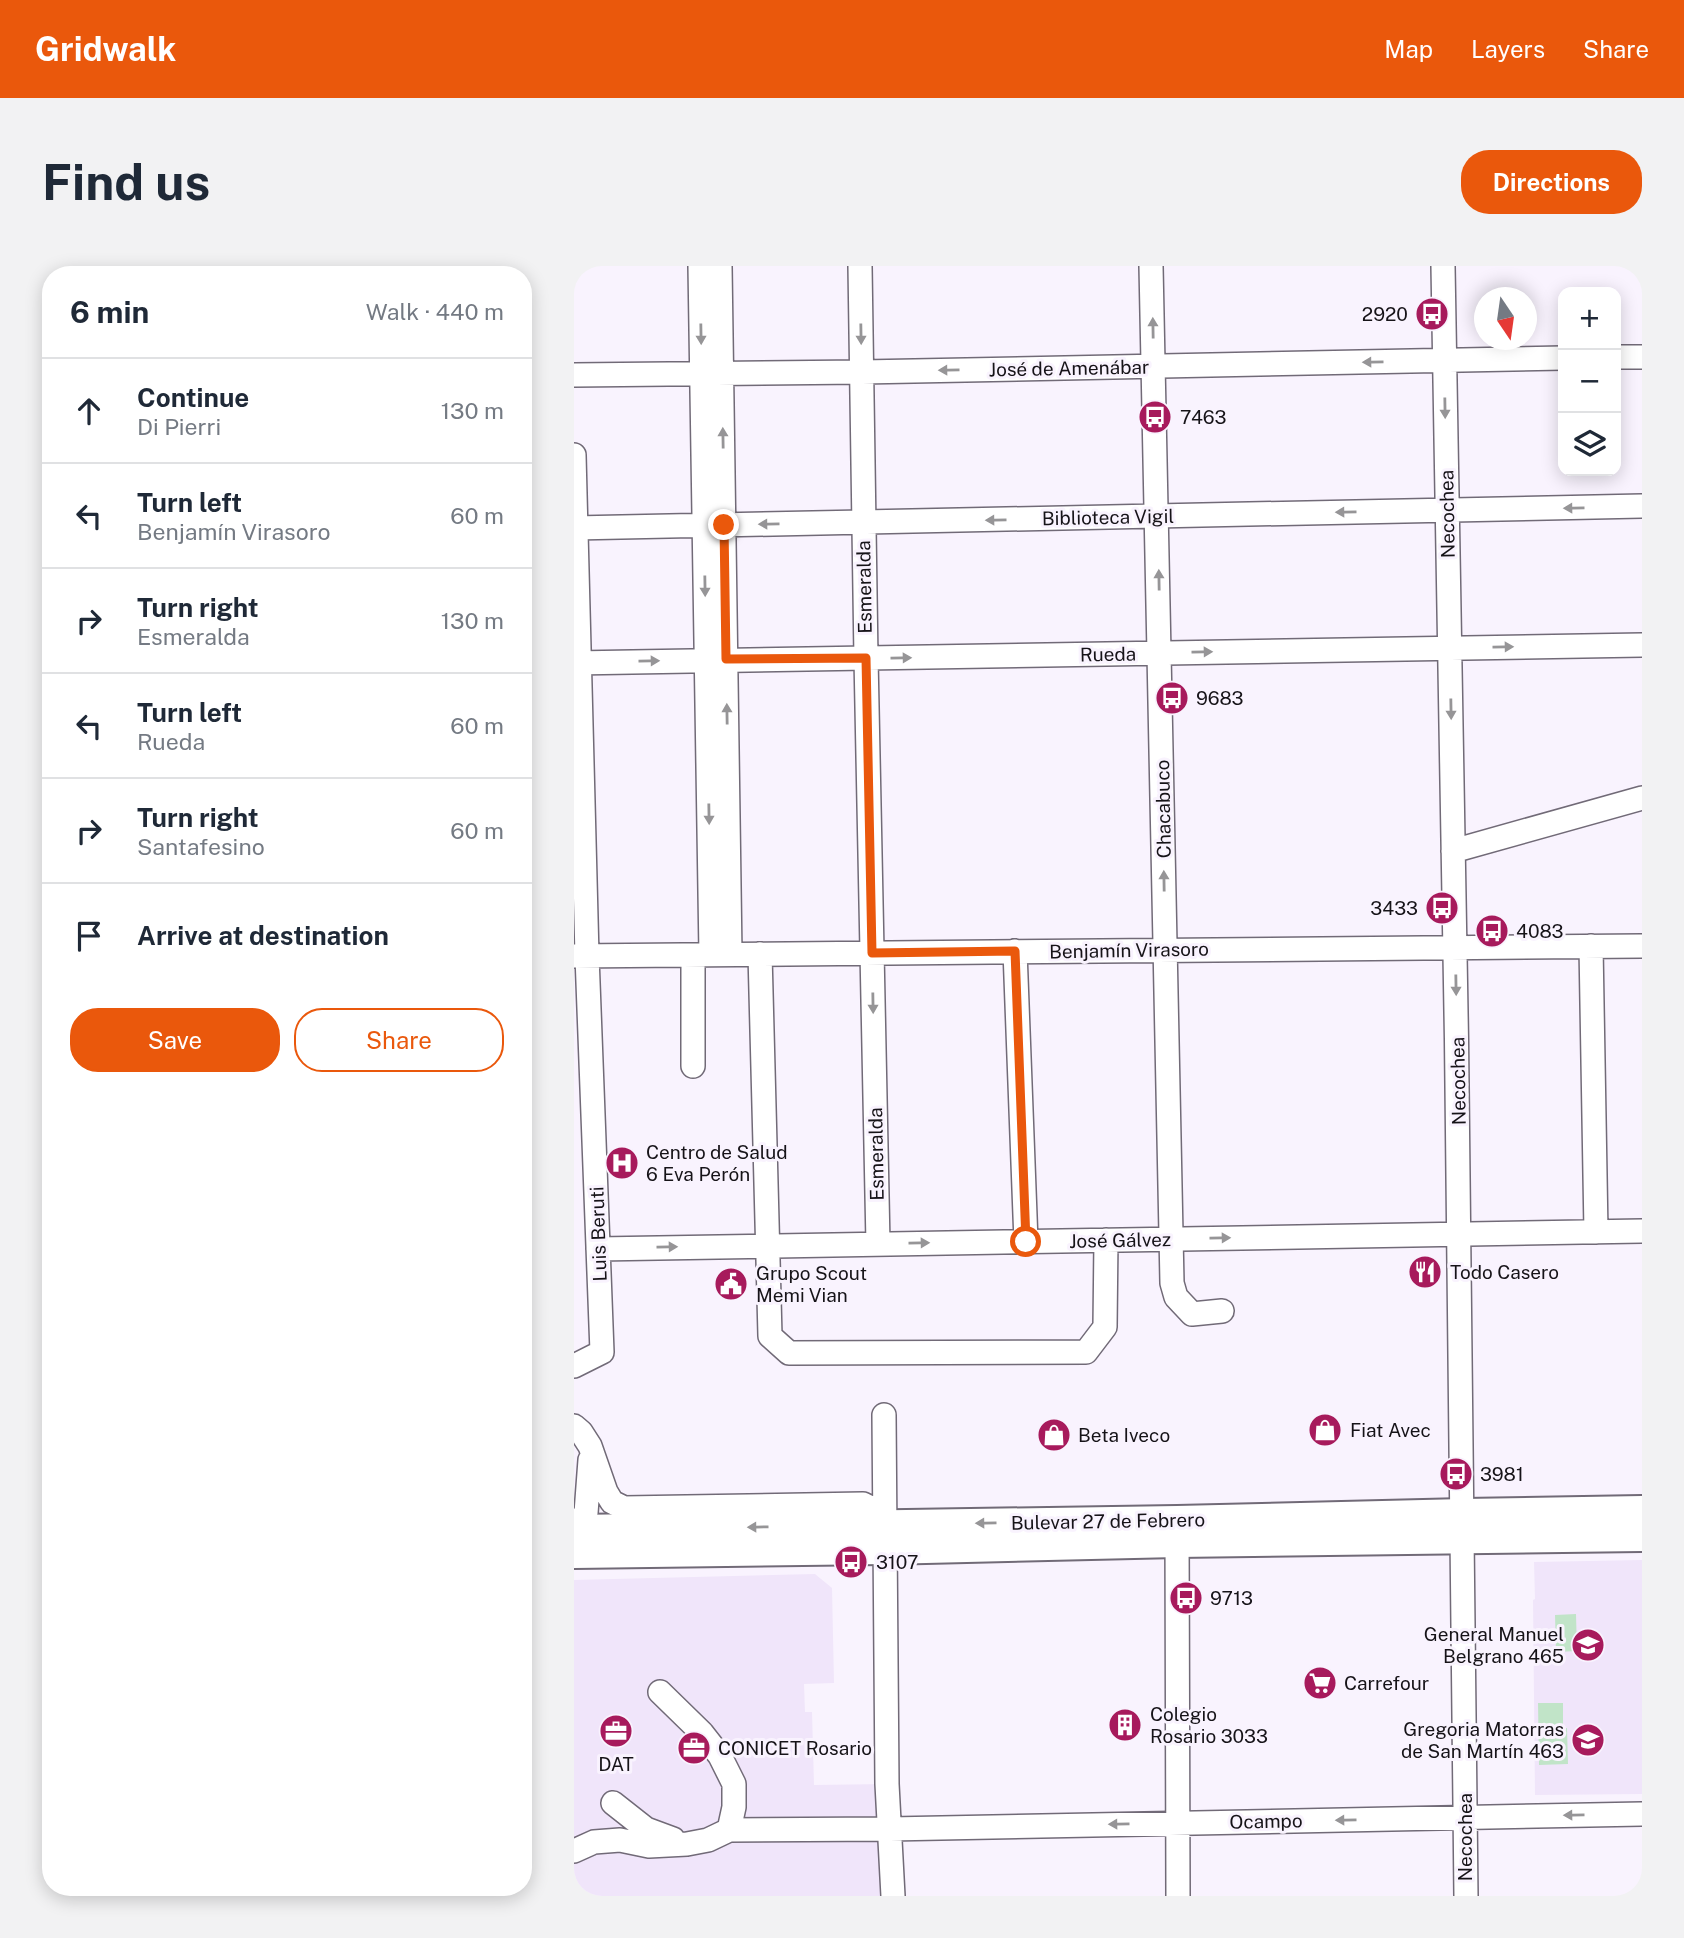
<!DOCTYPE html>
<meta charset="utf-8">
<style>
body{margin:0;font-family:"Public Sans",sans-serif;background:#f2f2f3;color:#1f2937}
.controls{position:absolute;right:21px;top:21px;display:grid;overflow:hidden;border-radius:14px;box-shadow:0 4px 18px #0003}
.controls button{width:63px;height:63px;display:grid;place-items:center;padding:0;border:0;border-bottom:2px solid #e0e1e3;background:#fff;color:#1f2937;font:35px sans-serif}
.compass{position:absolute;left:900px;top:21px;width:63px;height:63px;border-radius:50%;background:#fff;box-shadow:0 4px 18px #0003;rotate:167deg}
.stop{position:absolute;width:21px;height:21px;margin:-16px;border:5px solid #ea580c;border-radius:50%;background:#fff}
.stop.end{background:#ea580c;border-color:#fff;box-shadow:0 2px 7px #0008}
.list{margin:0;padding:0;list-style:none}
h2{display:flex;justify-content:space-between;align-items:center;height:91px;margin:0;padding:0 28px;font-size:30px}
h2 small{font-size:23px;font-weight:400;color:#747a83}
.list li{display:grid;grid-template-columns:46px 1fr auto;gap:21px;align-items:center;box-sizing:border-box;height:105px;padding:0 28px;border-top:2px solid #e0e1e3}
.list b{display:block;font-size:26px;white-space:nowrap}
.list p{margin:0;font-size:23px;white-space:nowrap;color:#747a83}
.list em{font-size:23px;font-style:normal;color:#747a83}
.actions{display:flex;gap:14px;padding:21px 28px}
.actions a{flex:1;padding:16px 0;border:2px solid #ea580c;border-radius:28px;text-align:center;font-size:24px;color:#ea580c}
.actions .main{background:#ea580c;color:#fff}
.icon{flex:none;width:38px;height:38px;fill:none;stroke:currentColor;stroke-width:2;stroke-linecap:round;stroke-linejoin:round}
.map{position:relative;flex:none;width:1068px;height:1630px;overflow:hidden;border-radius:28px}
header{display:flex;align-items:center;gap:42px;box-sizing:border-box;height:98px;padding:0 35px;background:#ea580c;color:#fff}
header strong{font-size:33px}
nav{display:flex;gap:38px;margin-inline-start:auto;font-size:24px}
.intro{display:flex;align-items:center;justify-content:space-between;box-sizing:border-box;height:168px;padding:0 42px}
h1{margin:0;font-size:49px}
.button{padding:18px 32px;border-radius:28px;background:#ea580c;color:#fff;font-size:24px;font-weight:700}
main{display:flex;gap:42px;padding:0 42px}
aside{flex:1;background:#fff;border-radius:28px;box-shadow:0 4px 18px #0003}
.map>svg:first-child{display:block}
.built{fill:#f0e5fa}
.green{fill:#c1e4c8}
.lines{fill:none;stroke-linecap:round;stroke-linejoin:round}
.minor-casing{stroke:#716a77;stroke-width:26}
.major-casing{stroke:#716a77;stroke-width:32}
.minor{stroke:#fff;stroke-width:23}
.major{stroke:#fff;stroke-width:28}
.oneway{fill:#969597}
.route{stroke:#ea580c;stroke-width:9}
.labels{text-anchor:middle;stroke-width:6;stroke-linejoin:round;paint-order:stroke}
.poi-label{font-size:19px;fill:#161318;stroke:#f9f3fe;text-anchor:start}
.street-label{font-size:19px;fill:#161318;stroke:#f9f3fe}
</style>
<header>
<strong>Gridwalk</strong>
<nav><a>Map</a><a>Layers</a><a>Share</a></nav>
</header>
<div class="intro"><h1>Find us</h1><a class="button">Directions</a></div>
<main>
<aside>
<h2>6 min<small>Walk · 440 m</small></h2>
<ul class="list">
<li><svg class="icon" aria-label="ahead" viewBox="0 0 24 24"><path d="M12 20V5M6 11l6-6 6 6"/></svg><div><b>Continue</b><p>Di Pierri</p></div><em>130 m</em></li>
<li><svg class="icon" aria-label="left" viewBox="0 0 24 24"><path d="M17 20v-9H6M10 6l-5 5 5 5"/></svg><div><b>Turn left</b><p>Benjamín Virasoro</p></div><em>60 m</em></li>
<li><svg class="icon" aria-label="right" viewBox="0 0 24 24"><path d="M7 20v-9h11M14 6l5 5-5 5"/></svg><div><b>Turn right</b><p>Esmeralda</p></div><em>130 m</em></li>
<li><svg class="icon" aria-label="left" viewBox="0 0 24 24"><path d="M17 20v-9H6M10 6l-5 5 5 5"/></svg><div><b>Turn left</b><p>Rueda</p></div><em>60 m</em></li>
<li><svg class="icon" aria-label="right" viewBox="0 0 24 24"><path d="M7 20v-9h11M14 6l5 5-5 5"/></svg><div><b>Turn right</b><p>Santafesino</p></div><em>60 m</em></li>
<li><svg class="icon" aria-label="arrive" viewBox="0 0 24 24"><path d="M6 21V4h12l-3 4 3 4H6"/></svg><div><b>Arrive at destination</b></div></li>
</ul>
<div class="actions"><a class="main">Save</a><a>Share</a></div>
</aside>
<div class="map">
<svg width="1068" height="1630" viewBox="0 0 1068 1630">
<rect width="100%" height="100%" fill="#f9f3fe"/>
<path class="built" d="M1068 1294V1528L961 1529 959 1334 961 1333 960 1296Z
M241 1308 258 1322 260 1417 230 1418 231 1446H238L240 1519 313 1518 319 1630H0V1314Z"/>
<path class="green" d="M1002 1348 1003 1385 982 1386 981 1349Z
M964 1437H989V1462H993L994 1498 965 1499Z"/>
<g class="lines">
<defs>
<path id="minor" d="M126 0 137 688
M146 0 156 688
M286 0 292 392 304 978
M577 0 598 1017 602 1031 618 1048 648 1045
M869 0C879 543 889 1087 892 1630
M1042 91H1068
M0 109 288 106 989 92
M0 189 13 690 28 1086 0 1100
M0 262 1068 240
M0 397 1068 379
M879 585 1068 532
M1017 680 1022 966
M441 685 452 976
M186 688 196 1070 215 1087 512 1086 531 1061 532 974
M119 689V800
M0 690 1068 680
M24 983 1068 965
M310 1149 313 1518 319 1630
M0 1160 7 1166 16 1180 32 1226 38 1236 50 1242 289 1238 311 1249
M0 1260 12 1247 16 1194
M603 1261 604 1630
M86 1426 128 1467 146 1490 160 1518V1541L155 1564
M39 1537 72 1563 99 1573
M0 1585 20 1576 46 1574 75 1580 113 1578 134 1574 155 1564 316 1563 1068 1548"/>
<path id="major" d="M0 1263 603 1254 890 1247 1068 1244
M0 1288 311 1284 603 1277 1068 1271"/>
</defs>
<use href="#minor" class="minor-casing"/>
<use href="#major" class="major-casing"/>
<use href="#minor" class="minor"/>
<use href="#major" class="major"/>
</g>
<defs><path id="oneway-solid" d="M-6-.8H1V-3.2L6.5 0L1 3.2V.8H-6Z" transform="scale(1.75)"/></defs>
<g class="oneway">
<use href="#oneway-solid" transform="translate(579 62) rotate(-91)"/>
<use href="#oneway-solid" transform="translate(127 68) rotate(89)"/>
<use href="#oneway-solid" transform="translate(287 68) rotate(89)"/>
<use href="#oneway-solid" transform="translate(799 96) rotate(179)"/>
<use href="#oneway-solid" transform="translate(375 104) rotate(179)"/>
<use href="#oneway-solid" transform="translate(871 142) rotate(89)"/>
<use href="#oneway-solid" transform="translate(149 172) rotate(-91)"/>
<use href="#oneway-solid" transform="translate(1000 242) rotate(179)"/>
<use href="#oneway-solid" transform="translate(772 246) rotate(179)"/>
<use href="#oneway-solid" transform="translate(422 254) rotate(179)"/>
<use href="#oneway-solid" transform="translate(195 258) rotate(179)"/>
<use href="#oneway-solid" transform="translate(585 314) rotate(-91)"/>
<use href="#oneway-solid" transform="translate(131 320) rotate(89)"/>
<use href="#oneway-solid" transform="translate(929 381) rotate(-1)"/>
<use href="#oneway-solid" transform="translate(628 386) rotate(-1)"/>
<use href="#oneway-solid" transform="translate(327 392) rotate(-1)"/>
<use href="#oneway-solid" transform="translate(75 395) rotate(-1)"/>
<use href="#oneway-solid" transform="translate(877 443) rotate(89)"/>
<use href="#oneway-solid" transform="translate(153 448) rotate(-91)"/>
<use href="#oneway-solid" transform="translate(135 548) rotate(89)"/>
<use href="#oneway-solid" transform="translate(590 615) rotate(-91)"/>
<use href="#oneway-solid" transform="translate(882 719) rotate(89)"/>
<use href="#oneway-solid" transform="translate(299 737) rotate(89)"/>
<use href="#oneway-solid" transform="translate(646 972) rotate(-1)"/>
<use href="#oneway-solid" transform="translate(345 977) rotate(-1)"/>
<use href="#oneway-solid" transform="translate(93 981) rotate(-1)"/>
<use href="#oneway-solid" transform="translate(412 1257) rotate(179)"/>
<use href="#oneway-solid" transform="translate(184 1261) rotate(179)"/>
<use href="#oneway-solid" transform="translate(1000 1549) rotate(179)"/>
<use href="#oneway-solid" transform="translate(772 1554) rotate(179)"/>
<use href="#oneway-solid" transform="translate(545 1558) rotate(179)"/>
</g>
<g class="lines">
<path class="route" d="M150 259 152 393 292 392 298 687 441 685 452 976"/>
</g>
<defs>
<symbol id="bus-disc" viewBox="-11 -11 22 22"><circle r="9.5" fill="#a71a5c" stroke="#f9f3fe"/><path d="M-5-6H5V4H4V6H2V4H-2V6H-4V4H-5ZM-3.5-4V0h7V-4ZM-3.5 1.2v1.5H-2V1.2ZM2 1.2v1.5H3.5V1.2Z" fill="#fff"/></symbol>
<symbol id="hospital-disc" viewBox="-11 -11 22 22"><circle r="9.5" fill="#a71a5c" stroke="#f9f3fe"/><path d="M-5-5h3v3.5h4V-5h3V5h-3V1.5h-4V5h-3Z" fill="#fff"/></symbol>
<symbol id="restaurant-disc" viewBox="-11 -11 22 22"><circle r="9.5" fill="#a71a5c" stroke="#f9f3fe"/><path d="M-5-6h1v4h1v-4h1v4h1v-4h1v5L-1.5 .5V6h-2V.5L-5-1ZM5-6V6H3V1.5H1.5Q1.5-4 5-6Z" fill="#fff"/></symbol>
<symbol id="civic-disc" viewBox="-11 -11 22 22"><circle r="9.5" fill="#a71a5c" stroke="#f9f3fe"/><path d="M-.6-6.5H3V-4.5H.6V-3L4-1V1h2V6H-6V1h2V-1L-.6-3ZM-1.2 2.5V6h2.4V2.5Z" fill="#fff"/></symbol>
<symbol id="shop-disc" viewBox="-11 -11 22 22"><circle r="9.5" fill="#a71a5c" stroke="#f9f3fe"/><path d="M-5-2.5h2.3a2.7 3.5 0 0 1 5.4 0H5L5.5 6h-11ZM-1.5-2.5h3a1.5 2.3 0 0 0-3 0Z" fill="#fff"/></symbol>
<symbol id="school-disc" viewBox="-11 -11 22 22"><circle r="9.5" fill="#a71a5c" stroke="#f9f3fe"/><path d="M0-5L7-2L0 1L-7-2ZM-4 1L0 2.5L4 1V4Q0 6-4 4Z" fill="#fff"/></symbol>
<symbol id="supermarket-disc" viewBox="-11 -11 22 22"><circle r="9.5" fill="#a71a5c" stroke="#f9f3fe"/><path d="M-6-5.5h2.5l.6 2H6L4.5 2H-2.5L-4.4-4H-6ZM-1.5 3.2a1.3 1.3 0 1 0 .1 0ZM3 3.2a1.3 1.3 0 1 0 .1 0Z" fill="#fff"/></symbol>
<symbol id="building-disc" viewBox="-11 -11 22 22"><circle r="9.5" fill="#a71a5c" stroke="#f9f3fe"/><path d="M-4-6H4V6H1V3H-1V6H-4ZM-2.5-4.3h1.7v1.8h-1.7ZM.8-4.3h1.7v1.8H.8ZM-2.5-1h1.7V.8h-1.7ZM.8-1h1.7V.8H.8Z" fill="#fff"/></symbol>
<symbol id="office-disc" viewBox="-11 -11 22 22"><circle r="9.5" fill="#a71a5c" stroke="#f9f3fe"/><path d="M-6-3h4V-5.5h4V-3h4V5H-6ZM-1-4.5V-3h2v-1.5ZM-6 0V1H6V0Z" fill="#fff"/></symbol>
</defs>
<g fill-rule="evenodd">
<use href="#bus-disc" x="839" y="29" width="38" height="38"/>
<use href="#bus-disc" x="562" y="132" width="38" height="38"/>
<use href="#bus-disc" x="579" y="413" width="38" height="38"/>
<use href="#bus-disc" x="849" y="623" width="38" height="38"/>
<use href="#bus-disc" x="899" y="646" width="38" height="38"/>
<use href="#hospital-disc" x="29" y="878" width="38" height="38"/>
<use href="#restaurant-disc" x="832" y="987" width="38" height="38"/>
<use href="#civic-disc" x="138" y="999" width="38" height="38"/>
<use href="#shop-disc" x="732" y="1145" width="38" height="38"/>
<use href="#shop-disc" x="461" y="1150" width="38" height="38"/>
<use href="#bus-disc" x="863" y="1189" width="38" height="38"/>
<use href="#bus-disc" x="258" y="1277" width="38" height="38"/>
<use href="#bus-disc" x="593" y="1313" width="38" height="38"/>
<use href="#school-disc" x="995" y="1360" width="38" height="38"/>
<use href="#supermarket-disc" x="727" y="1398" width="38" height="38"/>
<use href="#building-disc" x="532" y="1440" width="38" height="38"/>
<use href="#office-disc" x="23" y="1446" width="38" height="38"/>
<use href="#school-disc" x="995" y="1455" width="38" height="38"/>
<use href="#office-disc" x="101" y="1463" width="38" height="38"/>
</g>
<g class="labels">
<g class="poi-label">
<text x="834" y="55" text-anchor="end">2920</text>
<text x="606" y="158">7463</text>
<text x="622" y="439">9683</text>
<text x="844" y="649" text-anchor="end">3433</text>
<text x="942" y="672">4083</text>
<text x="72" y="893">Centro de Salud<tspan x="72" dy="22">6 Eva Perón</tspan></text>
<text x="876" y="1013">Todo Casero</text>
<text x="182" y="1014">Grupo Scout<tspan x="182" dy="22">Memi Vian</tspan></text>
<text x="776" y="1171">Fiat Avec</text>
<text x="504" y="1176">Beta Iveco</text>
<text x="906" y="1215">3981</text>
<text x="302" y="1303">3107</text>
<text x="636" y="1339">9713</text>
<text x="990" y="1375" text-anchor="end">General Manuel<tspan x="990" dy="22">Belgrano 465</tspan></text>
<text x="770" y="1424">Carrefour</text>
<text x="576" y="1455">Colegio<tspan x="576" dy="22">Rosario 3033</tspan></text>
<text x="990" y="1470" text-anchor="end">Gregoria Matorras<tspan x="990" dy="22">de San Martín 463</tspan></text>
<text x="144" y="1489">CONICET Rosario</text>
<text x="42" y="1505" text-anchor="middle">DAT</text>
</g>
<g class="street-label">
<text transform="translate(495 102) rotate(-1)" y="7">José de Amenábar</text>
<text transform="translate(873 248) rotate(-91)" y="7">Necochea</text>
<text transform="translate(534 251) rotate(-1)" y="7">Biblioteca Vigil</text>
<text transform="translate(290 321) rotate(-91)" y="7">Esmeralda</text>
<text transform="translate(534 388) rotate(-1)" y="7">Rueda</text>
<text transform="translate(589 543) rotate(-91)" y="7">Chacabuco</text>
<text transform="translate(555 684) rotate(-1)" y="7">Benjamín Virasoro</text>
<text transform="translate(884 815) rotate(-91)" y="7">Necochea</text>
<text transform="translate(302 888) rotate(-91)" y="7">Esmeralda</text>
<text transform="translate(24 968) rotate(-92)" y="7">Luis Beruti</text>
<text transform="translate(546 974) rotate(-1)" y="7">José Gálvez</text>
<text transform="translate(534 1255) rotate(-1)" y="7">Bulevar 27 de Febrero</text>
<text transform="translate(692 1555) rotate(-1)" y="7">Ocampo</text>
<text transform="translate(891 1571) rotate(-90)" y="7">Necochea</text>
</g>
</g>
</svg>
<div class="controls">
<button>+</button>
<button>−</button>
<button><svg class="icon" aria-label="layers" viewBox="0 0 24 24"><path d="M12 4l9 5-9 5-9-5zM3 14l9 5 9-5"/></svg></button>
</div>
<svg class="compass" viewBox="-18 -18 36 36"><path d="M0-13l5 13h-10z" fill="#e53935"/><path d="M0 13l5-13h-10z" fill="#747a83"/></svg>
<div class="stop" style="left:452px;top:976px"></div>
<div class="stop end" style="left:150px;top:259px"></div>
</div>
</main>
